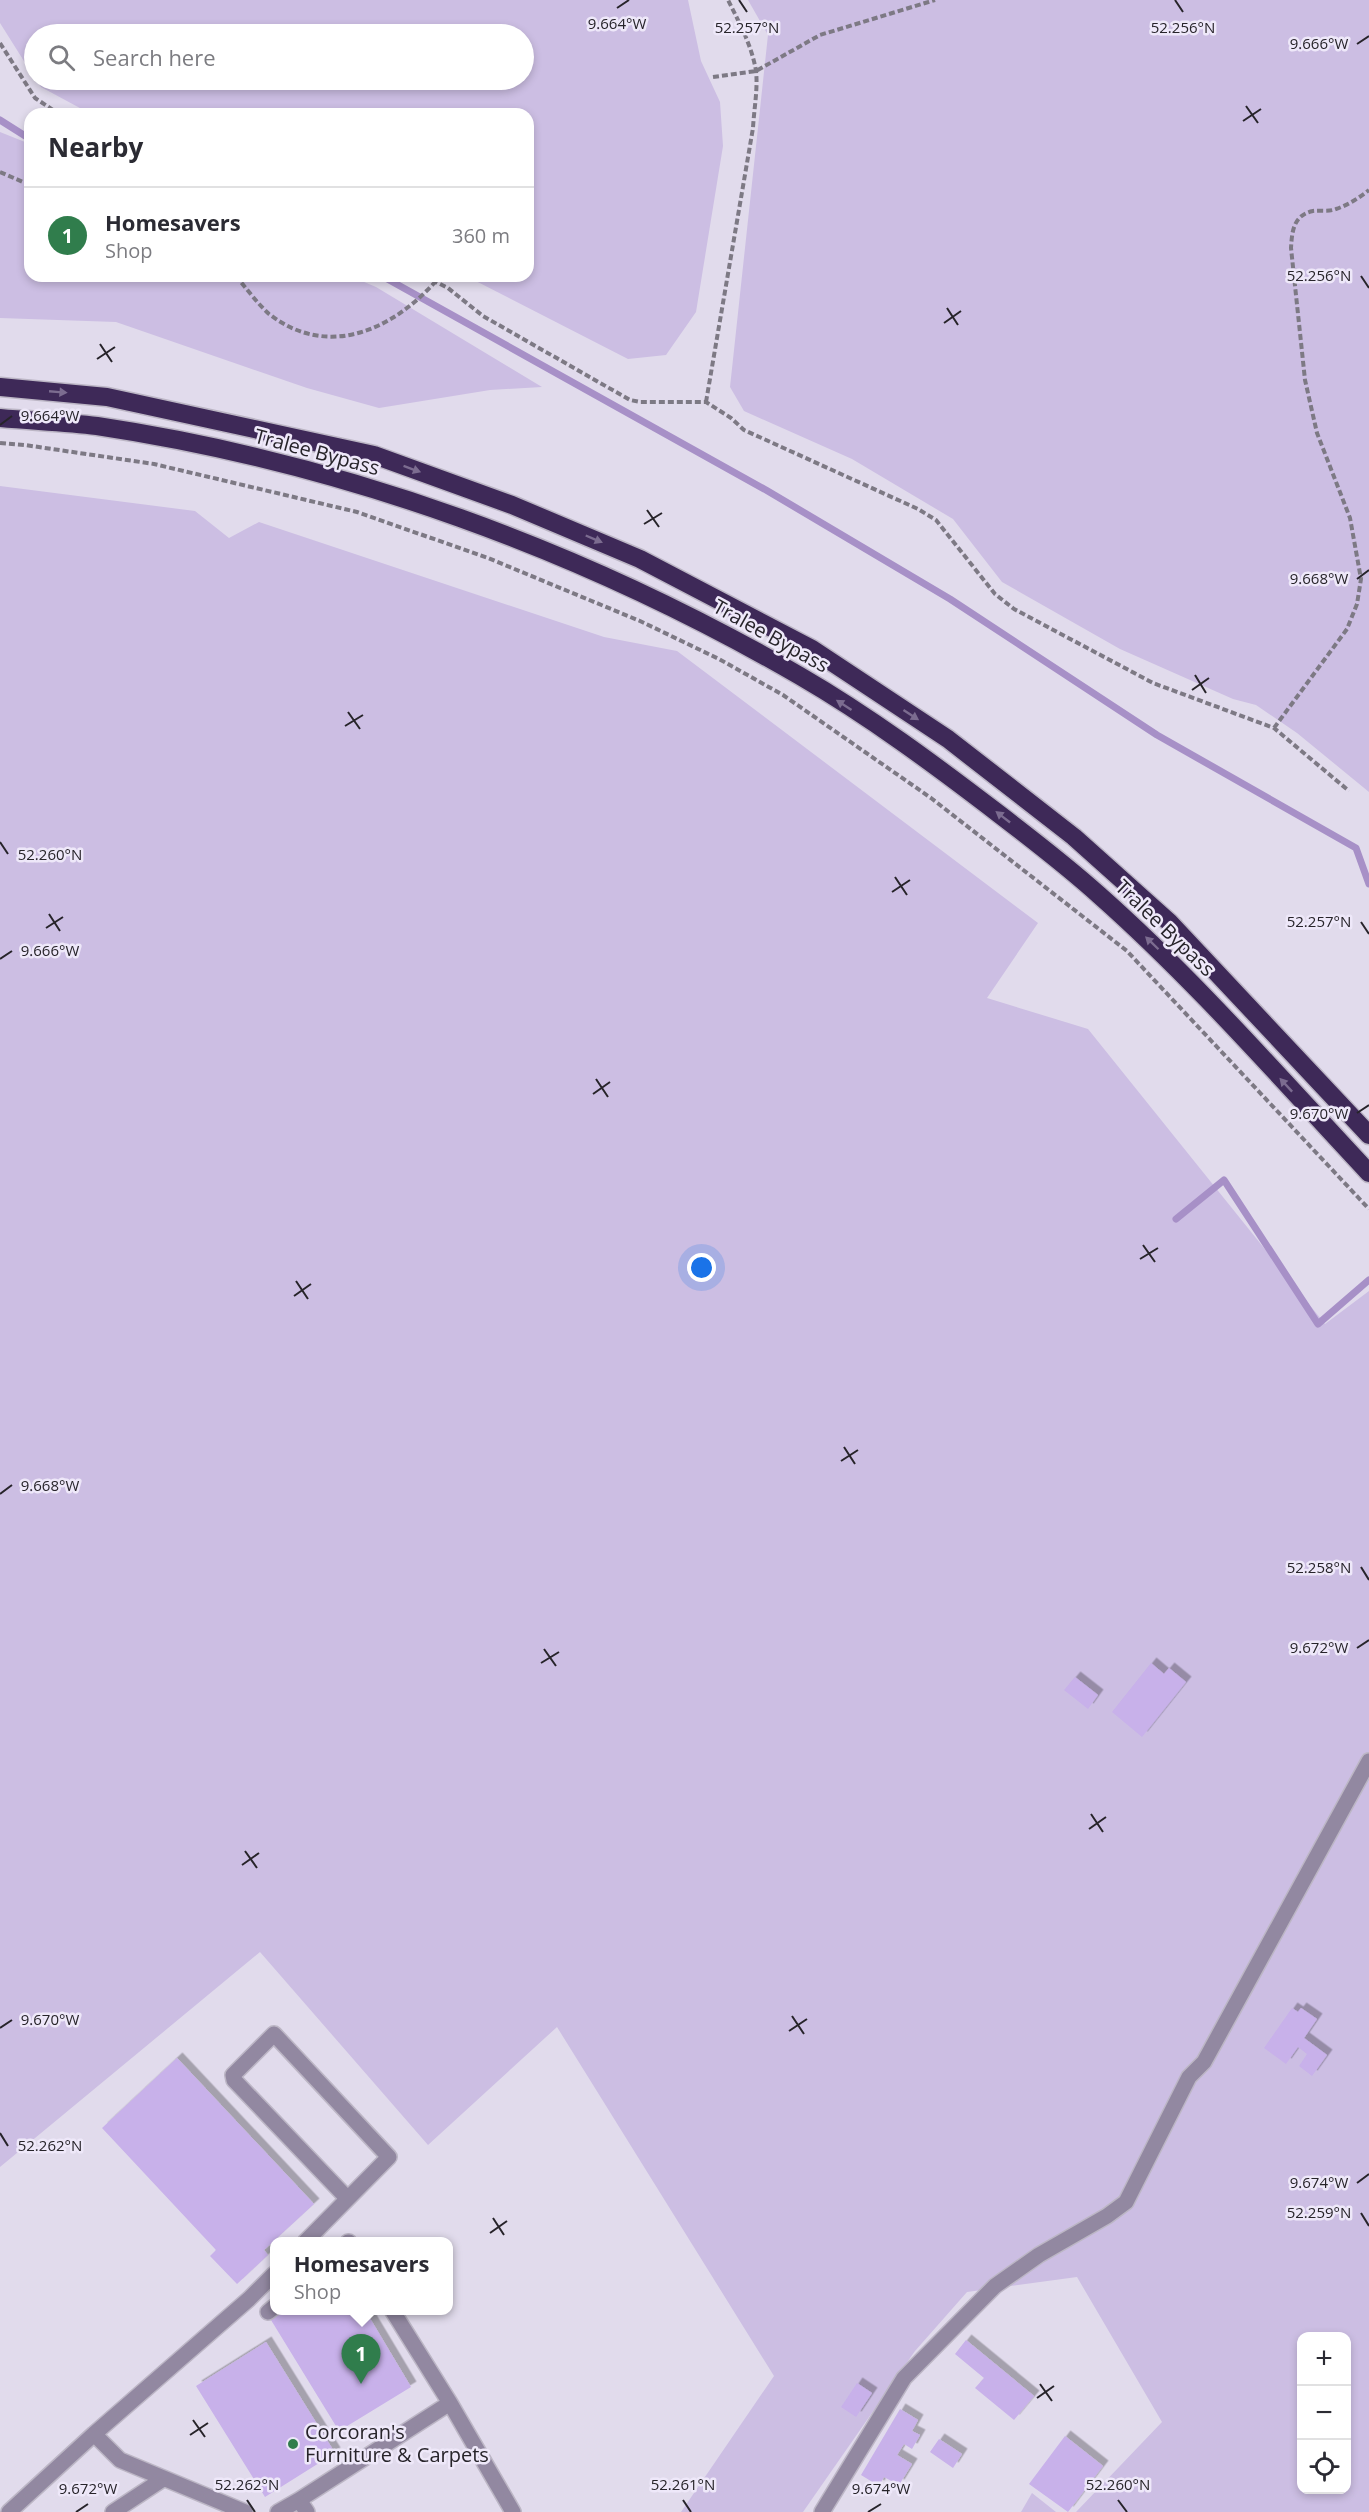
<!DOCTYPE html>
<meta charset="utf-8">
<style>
body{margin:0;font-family:"Open Sans",sans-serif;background:#f2f2f3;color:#2b2b33}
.controls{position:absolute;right:18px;bottom:18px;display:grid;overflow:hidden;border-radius:12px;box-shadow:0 3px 9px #0003}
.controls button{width:54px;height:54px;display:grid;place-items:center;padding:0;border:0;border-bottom:2px solid #e1e1e2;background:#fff;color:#2b2b33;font:30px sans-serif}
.you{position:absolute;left:702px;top:1268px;width:21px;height:21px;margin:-15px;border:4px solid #fff;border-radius:50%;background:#1a73e8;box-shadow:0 0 0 9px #1a73e833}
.badge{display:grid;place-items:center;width:39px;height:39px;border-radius:50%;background:#307d4c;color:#fff;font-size:20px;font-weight:700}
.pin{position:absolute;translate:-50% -50px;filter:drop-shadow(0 2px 3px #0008)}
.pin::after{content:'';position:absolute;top:32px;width:21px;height:18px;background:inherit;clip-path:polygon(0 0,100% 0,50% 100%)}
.popup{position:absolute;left:270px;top:2237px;width:183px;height:78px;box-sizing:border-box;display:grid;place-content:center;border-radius:12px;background:#fff;filter:drop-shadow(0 2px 4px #0005);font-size:20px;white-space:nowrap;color:#7c7c81}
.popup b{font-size:22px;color:#2b2b33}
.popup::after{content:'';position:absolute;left:50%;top:100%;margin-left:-12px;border:12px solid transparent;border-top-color:#fff}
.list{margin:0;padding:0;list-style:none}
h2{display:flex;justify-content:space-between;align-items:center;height:78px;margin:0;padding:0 24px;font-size:26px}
h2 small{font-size:20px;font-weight:400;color:#7c7c81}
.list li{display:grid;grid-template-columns:39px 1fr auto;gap:18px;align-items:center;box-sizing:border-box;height:96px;padding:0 24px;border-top:2px solid #e1e1e2}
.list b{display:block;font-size:22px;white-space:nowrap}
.list p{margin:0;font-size:20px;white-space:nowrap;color:#7c7c81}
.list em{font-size:20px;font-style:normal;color:#7c7c81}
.icon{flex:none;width:33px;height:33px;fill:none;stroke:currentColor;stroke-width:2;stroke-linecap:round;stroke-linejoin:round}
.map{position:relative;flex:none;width:1369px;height:2512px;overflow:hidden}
.search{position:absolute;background:#fff;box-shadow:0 3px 9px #0003;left:24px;top:24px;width:510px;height:66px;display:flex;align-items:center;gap:15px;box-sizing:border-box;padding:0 21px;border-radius:33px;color:#7c7c81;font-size:22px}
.panel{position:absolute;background:#fff;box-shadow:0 3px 9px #0003;left:24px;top:108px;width:510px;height:174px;border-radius:18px}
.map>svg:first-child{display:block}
.green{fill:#ccbee3;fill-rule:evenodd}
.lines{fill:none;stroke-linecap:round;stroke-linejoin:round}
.stream{stroke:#a790c7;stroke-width:7}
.building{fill:#c8b1ea;filter:url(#shadow)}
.minor-casing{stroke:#bcb6c5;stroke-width:18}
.highway-casing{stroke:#bcb6c5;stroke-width:21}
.path{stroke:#7d7984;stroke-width:4;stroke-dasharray:6 3;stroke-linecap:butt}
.minor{stroke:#9288a1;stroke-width:15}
.highway{stroke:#3e2958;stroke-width:18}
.oneway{fill:#7c6c90}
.ticks{fill:none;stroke:#27242a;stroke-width:2}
.poi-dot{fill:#307d4c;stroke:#eee8f9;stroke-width:2}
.labels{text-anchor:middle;stroke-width:5;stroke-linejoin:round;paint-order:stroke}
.street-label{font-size:20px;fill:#27242a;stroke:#eee8f9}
.poi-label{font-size:20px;fill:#27242a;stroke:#eee8f9;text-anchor:start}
.ticks-label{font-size:15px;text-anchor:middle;fill:#27242a;stroke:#eee8f9;stroke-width:5;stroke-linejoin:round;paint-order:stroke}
</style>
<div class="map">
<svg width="1369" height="2512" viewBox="0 0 1369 2512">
<defs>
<filter id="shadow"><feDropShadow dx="5.5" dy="-5.5" stdDeviation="0" flood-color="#0004"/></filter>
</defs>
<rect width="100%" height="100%" fill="#e1dbec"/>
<path class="green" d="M0 0H688L701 61 720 102 723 146 696 312 666 355 628 359 466 276H528V114H91L41 87 36 80H524V34H34V77L0 23Z
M748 0H1369V792L1297 733 1256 705 1233 699 1120 649 1002 582 953 519 852 459 744 411 730 387 768 35Z
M0 132 30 144V276H350L376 287 542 387 490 390 379 408 307 388 116 322 0 318Z
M0 486 195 511 229 538 259 522 604 637 677 651 1038 923 987 998 1088 1029 1325 1324 1369 1291V2512H1076L1162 2422 1077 2277 967 2292 915 2351 803 2512H681L774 2376 557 2027 428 2145 260 1952 0 2167ZM1302 2336H1346V2490H1302Z
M1032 2493 1056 2512H1021Z"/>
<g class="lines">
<path class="stream" d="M0 120 30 139
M382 276 766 490 950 599 1157 735 1356 848 1369 884
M1176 1219 1224 1180 1318 1324 1369 1280"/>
</g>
<path class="building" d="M1151 1663 1164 1674 1169 1668 1186 1682 1142 1737 1112 1712Z
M1075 1677 1098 1695 1088 1709 1064 1690Z
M1292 2008 1298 2012 1301 2008 1317 2019 1304 2038 1327 2055 1312 2076 1299 2066 1307 2054 1298 2047 1286 2064 1264 2048Z
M177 2058 314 2204 264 2250 268 2255 237 2284 210 2256 216 2250 102 2128Z
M287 2310H365L411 2387 339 2431 271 2320Z
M966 2340 1034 2396 1014 2420 975 2388 984 2378 955 2354Z
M266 2342 335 2453 265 2497 196 2386Z
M857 2383 872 2393 856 2417 841 2407Z
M900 2409 918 2420 912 2431 920 2435 912 2449 904 2444 897 2455 912 2464 899 2485 884 2477 879 2486 861 2475Z
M1065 2436 1103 2466 1068 2512 1029 2484Z
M939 2439 962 2454 953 2468 930 2452Z"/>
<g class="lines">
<defs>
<path id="minor" d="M305 2242 389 2157 274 2034 233 2075 234 2080 347 2198
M348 2242H349
M392 2310 450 2403
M268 2312 274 2307
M94 2434 120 2460 245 2512
M299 2500 450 2403 513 2512
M9 2512 94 2434 249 2299 274 2274
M113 2512 163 2479
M278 2512 299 2500 307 2512
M822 2512 904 2378 995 2286 1039 2255 1107 2216 1126 2202 1189 2077 1204 2062 1369 1761"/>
<path id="highway" d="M0 387 107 397 374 455 512 505 640 559 812 649 948 739 1074 837 1169 922 1369 1135
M0 418C32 421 65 422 97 426 344 463 584 551 800 676 869 716 935 765 999 814 1033 840 1067 866 1099 895 1196 981 1281 1079 1369 1173"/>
</defs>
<use href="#minor" class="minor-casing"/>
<use href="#highway" class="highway-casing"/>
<path class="path" d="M0 43 35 98 59 114
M713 77 756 71 820 35 935 0
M0 172 30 185
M236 276C246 288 257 303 269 314 327 359 391 331 435 282
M424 276 448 288 483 316 630 400 640 402H706L731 418 744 430 918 509 936 520 995 594 1014 609 1153 683 1274 728 1349 791
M706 402 753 128C754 109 758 89 756 71 752 46 739 22 728 0
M0 443 25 445 154 464 357 512 488 558 640 621 719 659 783 695 931 798 1127 951 1369 1209
M1274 728 1347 629 1357 604 1361 579 1350 518 1317 433 1305 380 1291 248C1292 232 1293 215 1313 211 1320 210 1329 212 1336 209 1348 205 1359 198 1369 190"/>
<use href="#minor" class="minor"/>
<use href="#highway" class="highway"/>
</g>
<defs><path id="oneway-solid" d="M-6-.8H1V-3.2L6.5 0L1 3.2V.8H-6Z" transform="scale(1.5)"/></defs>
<g class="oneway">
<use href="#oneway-solid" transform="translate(58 392) rotate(5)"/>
<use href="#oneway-solid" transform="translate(412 469) rotate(20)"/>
<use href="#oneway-solid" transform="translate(594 539) rotate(23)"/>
<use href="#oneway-solid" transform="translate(844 705) rotate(-147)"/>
<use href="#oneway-solid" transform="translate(911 715) rotate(33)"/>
<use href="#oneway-solid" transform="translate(1003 817) rotate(-142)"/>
<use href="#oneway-solid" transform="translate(1152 943) rotate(-136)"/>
<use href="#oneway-solid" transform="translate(1286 1085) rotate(-133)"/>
</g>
<path class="ticks" d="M739 0 747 12M1175 0 1183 12M617 8 629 0M1357 44 1369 36M1246 106 1258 123M1243 121 1261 109M1361 276 1369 288M947 308 958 325M944 323 961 311M100 344 112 362M97 359 115 347M0 425 12 416M647 510 659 527M644 524 662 513M1357 579 1369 570M1195 675 1206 693M1192 690 1209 678M348 712 360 729M345 726 363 715M0 842 8 854M895 877 907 895M892 892 910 880M49 914 60 931M1361 922 1369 934M46 928 63 917M0 959 12 951M596 1079 608 1097M593 1094 610 1082M1357 1113 1369 1105M1143 1245 1155 1262M1140 1259 1158 1248M296 1281 308 1299M294 1296 311 1284M844 1447 855 1464M841 1461 858 1450M0 1494 12 1485M1361 1567 1369 1580M1357 1648 1369 1640M544 1649 556 1666M541 1663 559 1652M1091 1814 1103 1832M1089 1829 1106 1817M245 1851 257 1868M242 1865 259 1853M792 2016 804 2034M0 2028 12 2020M789 2031 807 2019M0 2133 8 2146M1357 2183 1369 2174M1361 2213 1369 2226M493 2218 504 2235M490 2233 507 2221M1040 2384 1052 2401M1037 2398 1054 2386M193 2420 205 2437M190 2435 208 2423M247 2500 255 2512M683 2500 691 2512M1118 2500 1127 2512M76 2512 88 2504M868 2512 881 2504"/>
<circle class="poi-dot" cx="293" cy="2444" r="6"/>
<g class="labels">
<g class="street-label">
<text transform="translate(317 452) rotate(15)" y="7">Tralee Bypass</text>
<text transform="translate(771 636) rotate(29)" y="7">Tralee Bypass</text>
<text transform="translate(1165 928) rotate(44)" y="7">Tralee Bypass</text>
</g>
<g class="poi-label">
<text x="305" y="2439">Corcoran's<tspan x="305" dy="23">Furniture &amp; Carpets</tspan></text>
</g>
</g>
<g class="ticks-label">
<text x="617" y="29">9.664°W</text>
<text x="747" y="33">52.257°N</text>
<text x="1183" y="33">52.256°N</text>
<text x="1319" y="49">9.666°W</text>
<text x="1319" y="281">52.256°N</text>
<text x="50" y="421">9.664°W</text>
<text x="1319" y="584">9.668°W</text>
<text x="50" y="860">52.260°N</text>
<text x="1319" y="927">52.257°N</text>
<text x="50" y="956">9.666°W</text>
<text x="1319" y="1119">9.670°W</text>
<text x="50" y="1491">9.668°W</text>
<text x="1319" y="1573">52.258°N</text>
<text x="1319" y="1653">9.672°W</text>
<text x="50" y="2025">9.670°W</text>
<text x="50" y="2151">52.262°N</text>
<text x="1319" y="2188">9.674°W</text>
<text x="1319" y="2218">52.259°N</text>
<text x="247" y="2490">52.262°N</text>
<text x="683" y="2490">52.261°N</text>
<text x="1118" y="2490">52.260°N</text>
<text x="88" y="2494">9.672°W</text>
<text x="881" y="2494">9.674°W</text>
</g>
</svg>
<div class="controls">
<button>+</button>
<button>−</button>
<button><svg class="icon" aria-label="locate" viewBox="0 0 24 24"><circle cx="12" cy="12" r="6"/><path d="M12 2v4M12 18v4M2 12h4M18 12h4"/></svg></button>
</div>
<div class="you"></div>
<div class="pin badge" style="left:361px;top:2384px">1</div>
<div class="popup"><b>Homesavers</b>Shop</div>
<div class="search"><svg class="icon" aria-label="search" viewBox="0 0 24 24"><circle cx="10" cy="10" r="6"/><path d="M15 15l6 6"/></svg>Search here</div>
<section class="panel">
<h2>Nearby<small></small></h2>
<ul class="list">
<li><span class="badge">1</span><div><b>Homesavers</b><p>Shop</p></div><em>360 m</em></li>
</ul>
</section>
</div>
